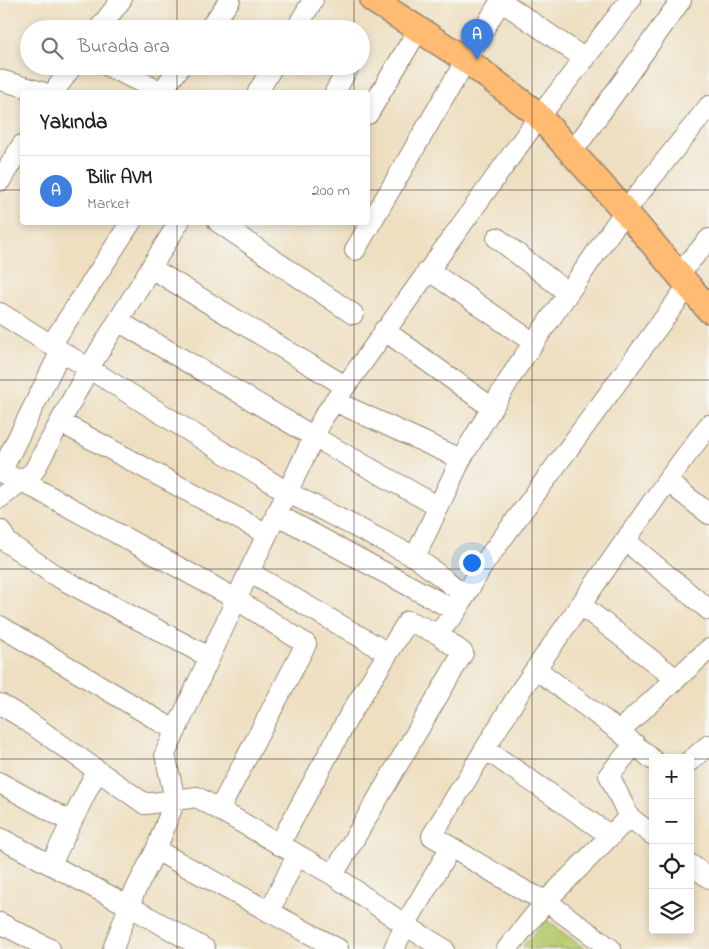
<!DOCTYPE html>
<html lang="tr">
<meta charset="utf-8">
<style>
body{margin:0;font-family:"Indie Flower",sans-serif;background:#f6f6f6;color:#222}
.controls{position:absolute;right:15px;bottom:15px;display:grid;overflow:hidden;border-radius:5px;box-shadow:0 2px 8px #0003}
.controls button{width:45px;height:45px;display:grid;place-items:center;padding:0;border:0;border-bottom:1px solid #e0e0e0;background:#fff;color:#222;font:25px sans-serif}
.you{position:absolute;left:471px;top:562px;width:18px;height:18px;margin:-12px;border:4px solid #fff;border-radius:50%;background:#1a73e8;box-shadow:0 0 0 8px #1a73e833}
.badge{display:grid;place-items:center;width:32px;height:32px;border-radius:50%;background:#0f766e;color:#fff;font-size:16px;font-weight:700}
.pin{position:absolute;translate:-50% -41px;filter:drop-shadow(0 1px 2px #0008)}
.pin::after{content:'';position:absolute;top:26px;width:18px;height:15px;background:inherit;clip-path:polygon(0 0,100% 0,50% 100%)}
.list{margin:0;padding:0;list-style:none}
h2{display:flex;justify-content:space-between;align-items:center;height:65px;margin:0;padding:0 20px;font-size:21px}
h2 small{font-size:16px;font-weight:400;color:#767676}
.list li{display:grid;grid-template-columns:32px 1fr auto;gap:15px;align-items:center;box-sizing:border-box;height:70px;padding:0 20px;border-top:1px solid #e0e0e0}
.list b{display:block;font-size:19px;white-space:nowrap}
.list p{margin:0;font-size:16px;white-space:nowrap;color:#767676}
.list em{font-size:16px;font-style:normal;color:#767676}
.icon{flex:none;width:28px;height:28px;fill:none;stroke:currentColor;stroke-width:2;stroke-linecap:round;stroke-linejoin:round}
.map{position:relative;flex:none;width:709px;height:949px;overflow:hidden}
.search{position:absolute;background:#fff;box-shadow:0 2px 8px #0003;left:20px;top:20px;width:350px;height:55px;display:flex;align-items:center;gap:12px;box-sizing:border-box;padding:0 18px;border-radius:28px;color:#767676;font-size:19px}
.panel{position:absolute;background:#fff;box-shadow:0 2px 8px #0003;left:20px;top:90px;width:350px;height:135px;border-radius:5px}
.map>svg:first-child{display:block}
.green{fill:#b6cb6e;stroke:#787a46}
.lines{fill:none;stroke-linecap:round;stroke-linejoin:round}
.minor-casing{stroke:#948470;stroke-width:22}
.major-casing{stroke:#948470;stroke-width:28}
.minor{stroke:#fff;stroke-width:20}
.major{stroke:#ffbb71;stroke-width:25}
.grid{fill:none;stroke:#3b2a1e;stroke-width:1;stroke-opacity:0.55}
</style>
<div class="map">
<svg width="709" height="949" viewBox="0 0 709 949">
<rect width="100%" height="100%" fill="#f6f6f2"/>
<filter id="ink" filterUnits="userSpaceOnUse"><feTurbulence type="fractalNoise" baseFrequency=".02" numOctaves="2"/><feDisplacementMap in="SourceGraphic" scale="10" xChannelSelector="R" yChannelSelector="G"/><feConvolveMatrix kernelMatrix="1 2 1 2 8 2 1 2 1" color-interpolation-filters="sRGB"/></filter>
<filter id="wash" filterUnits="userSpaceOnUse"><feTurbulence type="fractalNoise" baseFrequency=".0096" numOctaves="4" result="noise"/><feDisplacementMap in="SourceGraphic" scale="20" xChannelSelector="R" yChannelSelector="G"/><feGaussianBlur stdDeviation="1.12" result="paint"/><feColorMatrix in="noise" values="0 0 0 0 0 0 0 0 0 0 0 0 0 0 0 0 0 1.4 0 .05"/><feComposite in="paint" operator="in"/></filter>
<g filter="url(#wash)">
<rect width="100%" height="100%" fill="#eedfc1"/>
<path class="green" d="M546 920 585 949H528L523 946Z"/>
</g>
<g filter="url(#ink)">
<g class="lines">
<defs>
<path id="minor" d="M501 1 585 59
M99 29 121 0
M209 29 230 0
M296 29 313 0
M108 66 161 92
M0 80 42 92
M54 92 72 66
M161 92 181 66
M258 92 273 66
M335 92 349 66
M368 114 418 30
M571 154 681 0
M0 181 22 145
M218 222 353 314
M497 238 568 293
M355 250 501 0
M151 268 345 386
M428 270 534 343
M678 275 709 239
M0 313 287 492 415 557
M118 321 314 437 439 507
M384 330 492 408
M51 345 131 222
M334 401 461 459 517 367 625 211 709 106
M60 422 267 534
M461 459 415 557 465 595
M0 472 22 481 236 599 306 644 219 810
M1 472 61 351
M667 481 709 514
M0 498 34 471 89 368 179 222
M276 514 456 611
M0 530 8 543 56 576 209 657
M626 541 709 610
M249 572 388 653
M581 605 676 679
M0 626 176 731
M438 634 456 611 485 562 688 286
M536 669 619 731 653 760
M0 704 23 718 145 804 197 797 333 875 405 925 444 949
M619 731 709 649
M635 744 609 775 629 817 653 835
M485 749 611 836
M690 761 709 745
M0 783 71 822
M0 838 129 906 205 949
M279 845 349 716 408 621 438 634 463 653 333 875
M156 850 338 949
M51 864 97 770
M690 864 709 878
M269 912 297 855
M0 923 50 949
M113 949 134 893 156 850 175 800 165 754 249 572 324 416 539 117 630 0
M394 949 405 925 451 847
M507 949 546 901 629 817
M611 949 546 901 525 891 432 836 521 690 667 481 709 425"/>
<path id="major" d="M373 0 466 60 536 113 625 211 709 310"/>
</defs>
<use href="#minor" class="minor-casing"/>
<use href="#major" class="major-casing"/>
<use href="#minor" class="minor"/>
<use href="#major" class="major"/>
</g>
</g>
<path class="grid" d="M177 0V29M354 0V29M532 0V949M177 66V92M354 66V92M0 190H22M368 190H709M177 222V949M354 222V949M0 380H709M0 569H709M0 759H653M690 759H709"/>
</svg>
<div class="controls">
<button>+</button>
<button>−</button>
<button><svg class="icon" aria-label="locate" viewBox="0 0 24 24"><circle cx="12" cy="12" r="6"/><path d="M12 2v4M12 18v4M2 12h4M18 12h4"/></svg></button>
<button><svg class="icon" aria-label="layers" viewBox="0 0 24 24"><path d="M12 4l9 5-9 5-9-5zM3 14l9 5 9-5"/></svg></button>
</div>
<div class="you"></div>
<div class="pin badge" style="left:477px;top:60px;background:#3f7fe0">A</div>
<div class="search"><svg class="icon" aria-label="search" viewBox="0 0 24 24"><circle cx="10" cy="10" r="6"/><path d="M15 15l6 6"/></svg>Burada ara</div>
<section class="panel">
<h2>Yakında<small></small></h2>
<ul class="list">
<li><span class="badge" style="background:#3f7fe0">A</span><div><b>Bilir AVM</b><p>Market</p></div><em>200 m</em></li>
</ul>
</section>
</div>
